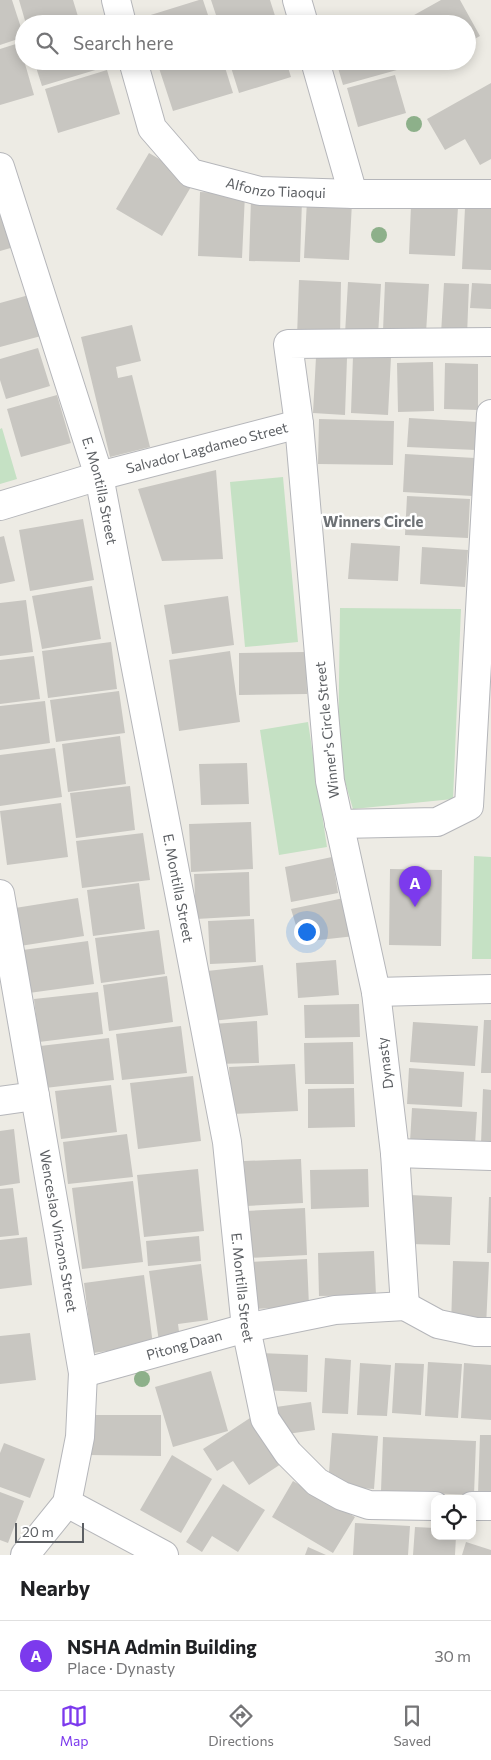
<!DOCTYPE html>
<meta charset="utf-8">
<style>
body{margin:0;font-family:Commissioner,sans-serif;background:#f6f6f6;color:#202124}
.controls{position:absolute;right:15px;bottom:15px;display:grid;overflow:hidden;border-radius:10px;box-shadow:0 2px 12px #0003}
.controls button{width:45px;height:45px;display:grid;place-items:center;padding:0;border:0;border-bottom:1px solid #e0e0e0;background:#fff;color:#202124;font:25px sans-serif}
.scale{position:absolute;left:15px;bottom:12px;width:69px;box-sizing:border-box;padding-left:5px;border:2px solid #5c5f63;border-top:0;font-size:14px;line-height:18px;white-space:nowrap;color:#5c5f63;-webkit-text-stroke:4px #fff;paint-order:stroke}
.you{position:absolute;left:306px;top:931px;width:18px;height:18px;margin:-12px;border:4px solid #fff;border-radius:50%;background:#1a73e8;box-shadow:0 0 0 8px #1a73e833}
.badge{display:grid;place-items:center;width:32px;height:32px;border-radius:50%;background:#7c3aed;color:#fff;font-size:16px;font-weight:700}
.pin{position:absolute;translate:-50% -41px;filter:drop-shadow(0 1px 2px #0008)}
.pin::after{content:'';position:absolute;top:26px;width:18px;height:15px;background:inherit;clip-path:polygon(0 0,100% 0,50% 100%)}
.list{margin:0;padding:0;list-style:none}
h2{display:flex;justify-content:space-between;align-items:center;height:65px;margin:0;padding:0 20px;font-size:21px}
h2 small{font-size:16px;font-weight:400;color:#757577}
.list li{display:grid;grid-template-columns:32px 1fr auto;gap:15px;align-items:center;box-sizing:border-box;height:70px;padding:0 20px;border-top:1px solid #e0e0e0}
.list b{display:block;font-size:19px;white-space:nowrap}
.list p{margin:0;font-size:16px;white-space:nowrap;color:#757577}
.list em{font-size:16px;font-style:normal;color:#757577}
.icon{flex:none;width:28px;height:28px;fill:none;stroke:currentColor;stroke-width:2;stroke-linecap:round;stroke-linejoin:round}
.map{position:relative;flex:none;width:491px;height:1555px;overflow:hidden}
.search{position:absolute;background:#fff;box-shadow:0 2px 12px #0003;left:15px;right:15px;top:15px;height:55px;display:flex;align-items:center;gap:12px;box-sizing:border-box;padding:0 18px;border-radius:28px;color:#757577;font-size:19px}
.sheet{height:135px;background:#fff}
nav{display:flex;justify-content:space-around;align-items:center;box-sizing:border-box;height:70px;border-top:1px solid #e0e0e0;background:#fff;font-size:14px;color:#757577}
nav a{display:grid;justify-items:center;gap:2px}
nav .on{color:#7c3aed}
.map>svg:first-child{display:block}
.green{fill:#c5e1c4}
.building{fill:#c8c6c1}
.lines{fill:none;stroke-linecap:round;stroke-linejoin:round}
.minor-casing{stroke:#b5b6ba;stroke-width:30}
.minor{stroke:#fff;stroke-width:28}
.tree{fill:#8db08a}
.labels{text-anchor:middle;stroke-width:5;stroke-linejoin:round;paint-order:stroke}
.street-label{font-size:14px;fill:#5c5f63;stroke:#fff}
.neighbourhood-label{font-size:15px;font-weight:bold;fill:#6d7175;stroke:#fff}
</style>
<div class="map">
<svg width="491" height="1555" viewBox="0 0 491 1555">
<rect width="100%" height="100%" fill="#edebe4"/>
<path class="green" d="M2 428 17 479 0 484V429Z
M283 477 298 642 245 647 230 482Z
M340 608 461 609 453 799 353 809 338 758Z
M308 722 327 847 279 855 260 730Z
M474 856 491 857V959H472Z"/>
<path class="building" d="M0 0H12L24 37 0 45Z
M19 0H73L80 23 26 24Z
M199 0H203L211 24H143L141 18Z
M211 0H270L277 22 272 24H219Z
M441 0H460L480 36 467 43V24H398Z
M19 43 34 95 0 105V49Z
M34 61H100L102 68 42 86Z
M161 61H223L233 93 173 111 157 62Z
M229 61H286L291 77 239 93Z
M336 61H402L404 68 343 85Z
M414 61H434L419 70Z
M107 70 120 114 58 133 45 89Z
M395 75 406 113 358 127 347 88Z
M491 83V159L480 165 465 139 445 150 427 119Z
M149 153 195 180 162 236 116 209Z
M200 192 245 194 242 258 198 256Z
M251 199 302 200 300 262 249 261Z
M307 200 352 202 349 260 304 258Z
M411 205 458 207 455 256 409 254Z
M0 207 14 247 0 251Z
M465 208 491 209V270L462 269Z
M299 280 341 282 340 338 297 337Z
M348 282 381 284 378 336 345 334Z
M385 282 429 284 426 333 383 331Z
M444 283 469 284 467 336 441 334Z
M472 283 491 284V309L470 308Z
M29 295 41 336 0 347V303Z
M132 325 141 361 116 367 118 378 132 375 150 447 110 457 81 337Z
M38 348 50 386 6 399 0 380V359Z
M353 356 391 357 388 415 351 413Z
M316 357 347 358 345 415 313 413Z
M433 362 434 411 398 412 397 363Z
M445 363 478 364V410L444 409Z
M57 395 71 443 21 457 7 409Z
M409 418 477 422 476 450 407 447Z
M319 419 394 421 393 465 318 464Z
M405 454 475 458 473 496 403 492Z
M216 470 223 559 162 561 138 489Z
M407 496 470 499 468 538 405 535Z
M83 519 94 580 30 591 19 530Z
M4 536 15 581 0 584V537Z
M351 543 400 546 398 581 348 579Z
M422 547 468 550 465 587 420 584Z
M92 586 101 639 42 649 32 596Z
M228 596 234 645 172 654 164 605Z
M26 600 33 652 0 656V603Z
M111 642 117 689 48 698 42 651Z
M230 651 240 722 179 731 169 660Z
M306 652 307 694 239 695V653Z
M34 656 40 699 0 704V660Z
M119 691 125 733 56 742 50 700Z
M45 701 50 743 0 750V706Z
M120 736 126 784 68 792 62 744Z
M55 748 62 797 0 806V755Z
M247 763 249 804 201 805 199 764Z
M130 786 135 830 76 838 70 793Z
M61 803 68 857 7 865 0 811Z
M251 822 253 869 191 872 189 824Z
M143 833 150 880 82 888 76 841Z
M332 857 338 893 291 902 285 867Z
M390 869 442 870 441 946 389 945Z
M249 872 250 916 196 919 194 874Z
M139 883 145 929 93 936 87 890Z
M78 898 84 936 20 946 15 908Z
M344 898 355 936 301 942 291 909Z
M254 919 256 962 210 964 208 921Z
M159 930 165 974 101 983 95 938Z
M88 941 94 984 29 993 23 950Z
M336 960 339 995 298 998 296 963Z
M263 965 268 1015 212 1021 207 971Z
M167 976 173 1022 109 1031 103 985Z
M98 992 103 1034 39 1042 34 999Z
M359 1004 360 1037 305 1038 304 1005Z
M484 1020H491V1073H481Z
M257 1021 259 1063 215 1064 213 1024Z
M413 1022 478 1026 475 1066 410 1062Z
M181 1026 187 1073 122 1080 116 1034Z
M109 1038 114 1080 45 1088 40 1046Z
M353 1042 354 1084H305L304 1043Z
M295 1064 298 1111 232 1114 229 1067Z
M409 1068 464 1072 462 1107 407 1104Z
M193 1076 201 1141 138 1149 130 1083Z
M111 1085 117 1132 61 1139 55 1091Z
M354 1088 355 1127 308 1128V1089Z
M483 1089 491 1090V1144H481Z
M412 1108 477 1112 475 1145 410 1142Z
M14 1129 20 1183 0 1186V1131Z
M127 1134 133 1177 68 1184 63 1142Z
M301 1159 303 1203 246 1206 244 1161Z
M198 1169 204 1231 144 1237 137 1175Z
M368 1169 369 1207 311 1209 310 1170Z
M133 1181 143 1262 82 1269 72 1188Z
M13 1188 19 1235 0 1237V1189Z
M410 1195 452 1197 450 1245 408 1244Z
M489 1197H491V1253H487Z
M305 1208 307 1255 248 1258 246 1211Z
M199 1236 201 1261 148 1266 146 1241Z
M27 1237 32 1285 0 1289V1240Z
M374 1251 376 1295 319 1296 318 1253Z
M307 1259 309 1306 254 1309 251 1262Z
M453 1261 489 1262 486 1327 451 1326Z
M201 1264 208 1320 178 1324 180 1339 159 1342 149 1271Z
M144 1275 153 1345 93 1353 84 1283Z
M30 1333 36 1380 0 1384V1336Z
M260 1353 308 1355 307 1392 259 1390Z
M325 1358 351 1360 348 1414 322 1413Z
M428 1362 462 1364 458 1418 425 1416Z
M360 1363 391 1365 387 1416 357 1415Z
M395 1363 424 1364 421 1415 392 1413Z
M464 1363 491 1365V1420L461 1418Z
M211 1371 228 1431 173 1447 155 1387Z
M311 1402 315 1430 280 1435 276 1407Z
M90 1415H161V1456L89 1455Z
M250 1418 281 1464 249 1485 233 1461 217 1471 203 1449Z
M332 1433 378 1436 374 1489 328 1486Z
M480 1435H491V1494H478Z
M383 1437 476 1441 474 1495 381 1491Z
M4 1443 45 1459 30 1498 0 1487V1453Z
M172 1455 212 1479 181 1533 140 1510Z
M293 1481 355 1517 333 1553 272 1517Z
M223 1484 265 1510 238 1552 212 1536 202 1552 186 1542Z
M0 1492 24 1501 8 1543 0 1540Z
M355 1523 410 1526 408 1555H353Z
M415 1527 435 1528V1536H456L455 1555H413Z
M466 1542 491 1550V1555H462Z
M308 1547 326 1555H305Z"/>
<g class="lines">
<defs>
<g id="minor">
<path d="M116 0 122 24"/>
<path d="M297 0 304 24"/>
<path id="s1" d="M133 61 152 128 191 173 260 191 353 194H491"/>
<path d="M315 61 353 194"/>
<path id="s2" d="M0 167 99 476 227 1142 246 1328 265 1419 288 1453 317 1482 342 1496 369 1505 435 1506"/>
<path id="s3" d="M0 506 99 476 299 424"/>
<path d="M339 824 437 822 469 806 491 414"/>
<path id="s4" d="M0 894 83 1373 80 1437 67 1503 25 1555"/>
<path d="M376 992 491 989"/>
<path d="M0 1101 35 1096"/>
<path d="M395 1153 491 1156"/>
<path d="M405 1306 395 1153 376 992 330 781 299 424 288 344 491 342"/>
<path d="M405 1306 438 1324 476 1332H491"/>
<path id="s5" d="M83 1373 246 1328 335 1310 405 1306"/>
<path d="M67 1503 164 1555"/>
<path d="M472 1506H491"/>
</g>
</defs>
<use href="#minor" class="minor-casing"/>
<use href="#minor" class="minor"/>
</g>
<g class="tree">
<circle cx="414" cy="124" r="8"/>
<circle cx="379" cy="235" r="8"/>
<circle cx="142" cy="1379" r="8"/>
</g>
<g class="labels">
<g class="street-label">
<text dy="5" stroke="none"><textPath href="#s1" startOffset="216">Alfonzo Tiaoqui</textPath></text>
<text dy="5" stroke="none"><textPath href="#s3" startOffset="215">Salvador Lagdameo Street</textPath></text>
<text dy="5" stroke="none"><textPath href="#s2" startOffset="339">E. Montilla Street</textPath></text>
<text transform="translate(327 730) rotate(-96)" y="5">Winner's Circle Street</text>
<text dy="5" stroke="none"><textPath href="#s2" startOffset="744">E. Montilla Street</textPath></text>
<text transform="translate(385 1063) rotate(-97)" y="5">Dynasty</text>
<text dy="5" stroke="none"><textPath href="#s4" startOffset="342">Wenceslao Vinzons Street</textPath></text>
<text dy="5" stroke="none"><textPath href="#s2" startOffset="1149">E. Montilla Street</textPath></text>
<text dy="5" stroke="none"><textPath href="#s5" startOffset="105">Pitong Daan</textPath></text>
</g>
<g class="neighbourhood-label">
<text x="373" y="527">Winners Circle</text>
</g>
</g>
</svg>
<div class="controls">
<button><svg class="icon" aria-label="locate" viewBox="0 0 24 24"><circle cx="12" cy="12" r="6"/><path d="M12 2v4M12 18v4M2 12h4M18 12h4"/></svg></button>
</div>
<div class="scale">20 m</div>
<div class="you"></div>
<div class="pin badge" style="left:415px;top:907px">A</div>
<div class="search"><svg class="icon" aria-label="search" viewBox="0 0 24 24"><circle cx="10" cy="10" r="6"/><path d="M15 15l6 6"/></svg>Search here</div>
</div>
<section class="sheet">
<h2>Nearby<small></small></h2>
<ul class="list">
<li><span class="badge">A</span><div><b>NSHA Admin Building</b><p>Place · Dynasty</p></div><em>30 m</em></li>
</ul>
</section>
<nav>
<a class="on"><svg class="icon" aria-label="map" viewBox="0 0 24 24"><path d="M3 6l6-2 6 2 6-2v14l-6 2-6-2-6 2zM9 4v14M15 6v14"/></svg>Map</a>
<a><svg class="icon" aria-label="directions" viewBox="0 0 24 24"><path d="M12 3l9 9-9 9-9-9zM9 14v-3h6M13 9l2 2-2 2"/></svg>Directions</a>
<a><svg class="icon" aria-label="saved" viewBox="0 0 24 24"><path d="M7 4h10v16l-5-4-5 4z"/></svg>Saved</a>
</nav>
